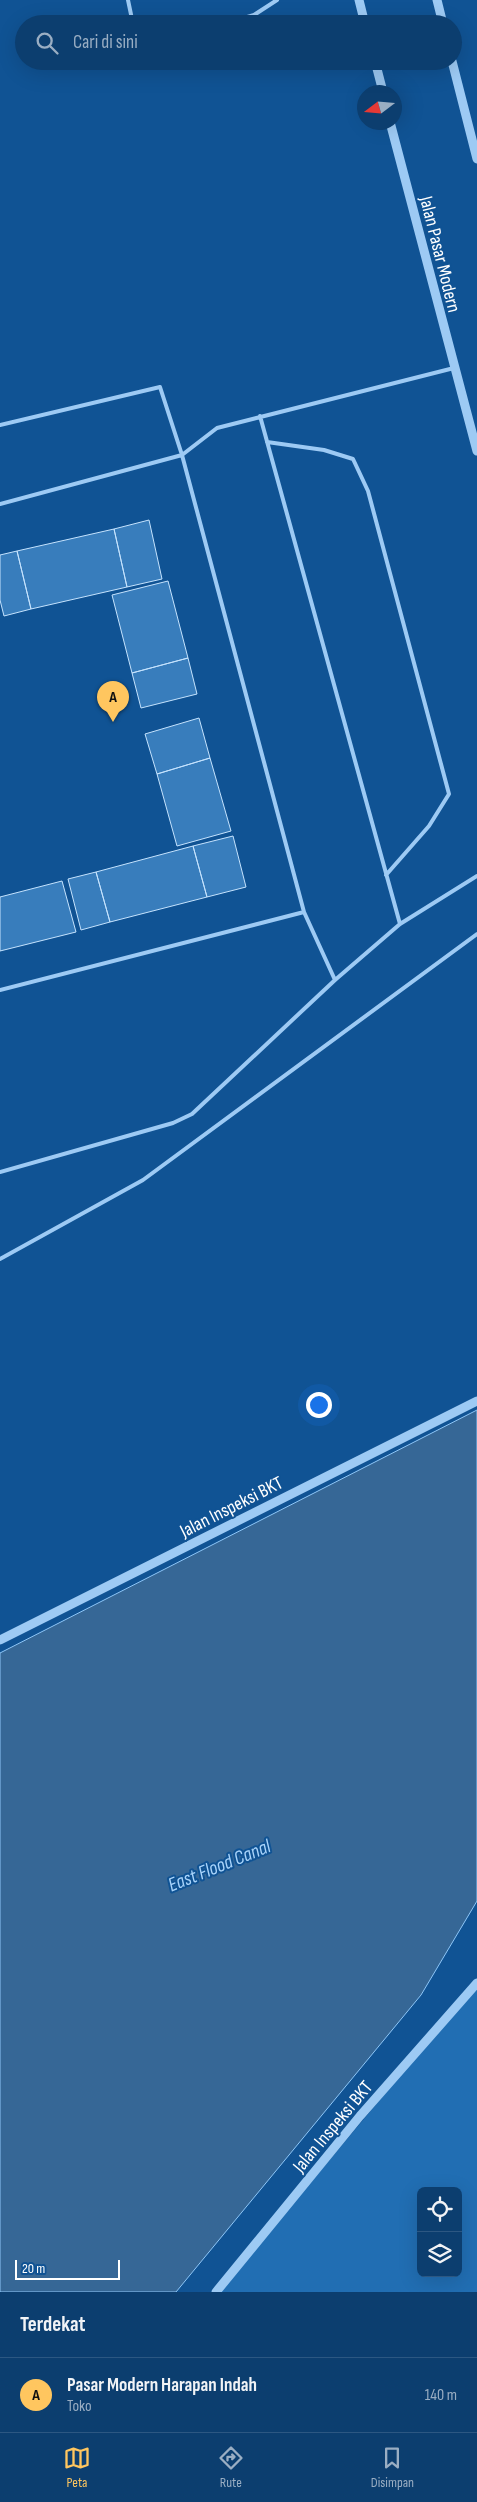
<!DOCTYPE html>
<html lang="id">
<style>
body{margin:0;font-family:"Sofia Sans Condensed",sans-serif;background:#154574;color:#f1f3f6}
.controls{position:absolute;right:15px;bottom:15px;display:grid;overflow:hidden;border-radius:8px;box-shadow:0 5px 20px #0002}
.controls button{width:45px;height:45px;display:grid;place-items:center;padding:0;border:0;border-bottom:1px solid #2c5782;background:#0c3e6f;color:#f1f3f6;font:25px sans-serif}
.compass{position:absolute;left:357px;top:85px;width:45px;height:45px;border-radius:50%;background:#0c3e6f;box-shadow:0 5px 20px #0002;rotate:254deg}
.scale{position:absolute;left:15px;bottom:12px;width:105px;box-sizing:border-box;padding-left:5px;border:2px solid #fff;border-top:0;font-size:14px;line-height:18px;white-space:nowrap;color:#fff;-webkit-text-stroke:4px #105394;paint-order:stroke}
.you{position:absolute;left:318px;top:1404px;width:18px;height:18px;margin:-12px;border:4px solid #fff;border-radius:50%;background:#1a73e8;box-shadow:0 0 0 8px #1a73e833}
.badge{display:grid;place-items:center;width:32px;height:32px;border-radius:50%;background:#ffc65f;color:#111;font-size:16px;font-weight:700}
.pin{position:absolute;translate:-50% -41px;filter:drop-shadow(0 1px 2px #0008)}
.pin::after{content:'';position:absolute;top:26px;width:18px;height:15px;background:inherit;clip-path:polygon(0 0,100% 0,50% 100%)}
.list{margin:0;padding:0;list-style:none}
h2{display:flex;justify-content:space-between;align-items:center;height:65px;margin:0;padding:0 20px;font-size:21px}
h2 small{font-size:16px;font-weight:400;color:#9aaec3}
.list li{display:grid;grid-template-columns:32px 1fr auto;gap:15px;align-items:center;box-sizing:border-box;height:75px;padding:0 20px;border-top:1px solid #2c5782}
.list b{display:block;font-size:19px;white-space:nowrap}
.list p{margin:0;font-size:16px;white-space:nowrap;color:#9aaec3}
.list em{font-size:16px;font-style:normal;color:#9aaec3}
.icon{flex:none;width:28px;height:28px;fill:none;stroke:currentColor;stroke-width:2;stroke-linecap:round;stroke-linejoin:round}
.map{position:relative;flex:none;width:477px;height:2292px;overflow:hidden}
.search{position:absolute;background:#0c3e6f;box-shadow:0 5px 20px #0002;left:15px;right:15px;top:15px;height:55px;display:flex;align-items:center;gap:12px;box-sizing:border-box;padding:0 18px;border-radius:28px;color:#9aaec3;font-size:19px}
.sheet{height:140px;background:#0c3e6f}
nav{display:flex;justify-content:space-around;align-items:center;box-sizing:border-box;height:70px;border-top:1px solid #2c5782;background:#0c3e6f;font-size:14px;color:#9aaec3}
nav a{display:grid;justify-items:center;gap:2px}
nav .on{color:#ffc65f}
.map>svg:first-child{display:block}
.green{fill:#216eb3;fill-rule:evenodd}
.water{fill:#366796;stroke:#8ec6f7}
.building{fill:#387dbc;stroke:#c5e3fe}
.lines{fill:none;stroke-linecap:round;stroke-linejoin:round}
.service{stroke:#9dcaf4;stroke-width:4}
.tertiary{stroke:#9dcaf4;stroke-width:9}
.labels{text-anchor:middle;stroke-width:4;stroke-linejoin:round;paint-order:stroke}
.street-label{font-size:19px;fill:#fff;stroke:#105394}
.water-label{font-size:20px;font-style:italic;fill:#a9d4fb;stroke:#105394}
</style>
<div class="map">
<svg width="477" height="2292" viewBox="0 0 477 2292">
<rect width="100%" height="100%" fill="#105394"/>
<path class="green" d="M477 1984V2292H219ZM421 2191H458V2273H421Z"/>
<path class="water" d="M477 1410V1901L421 1995 176 2292H0V1653Z"/>
<path class="building" d="M149 520 162 579 127 587 114 529Z
M114 529 127 587 31 609 17 551Z
M17 551 31 609 4 616 0 600V555Z
M168 581 188 658 132 673 112 595Z
M188 658 197 694 141 708 132 673Z
M199 718 210 758 157 774 145 734Z
M210 758 231 831 177 846 157 774Z
M233 836 246 887 207 897 193 846Z
M193 846 207 897 110 922 96 872Z
M96 872 110 922 81 930 68 879Z
M62 881 76 932 0 951V897Z"/>
<g class="lines">
<path class="service" d="M128 0 133 24
M224 24 254 15 277 0
M260 416 400 924
M0 425 160 387 182 455 304 912 335 980
M267 442 324 450 353 459 368 491 449 794 429 826 386 875
M0 504 182 455 217 428 454 368
M0 990 304 912
M0 1172 173 1123 192 1114 335 980 400 924 477 876
M0 1259 143 1180 477 934"/>
<path class="tertiary" d="M359 0 365 24
M437 0 443 24
M375 61 383 92
M452 61 477 159
M390 122 477 451
M0 1640 477 1401
M216 2292 360 2116 477 1983"/>
</g>
<g class="labels">
<g class="street-label">
<text transform="translate(441 254) rotate(76)" y="7">Jalan Pasar Modern</text>
<text transform="translate(231 1506) rotate(-27)" y="7">Jalan Inspeksi BKT</text>
<text transform="translate(332 2126) rotate(-50)" y="7">Jalan Inspeksi BKT</text>
</g>
<g class="water-label">
<text transform="translate(219 1865) rotate(-22)" y="7">East Flood Canal</text>
</g>
</g>
</svg>
<div class="controls">
<button><svg class="icon" aria-label="locate" viewBox="0 0 24 24"><circle cx="12" cy="12" r="6"/><path d="M12 2v4M12 18v4M2 12h4M18 12h4"/></svg></button>
<button><svg class="icon" aria-label="layers" viewBox="0 0 24 24"><path d="M12 4l9 5-9 5-9-5zM3 14l9 5 9-5"/></svg></button>
</div>
<svg class="compass" viewBox="-18 -18 36 36"><path d="M0-13l5 13h-10z" fill="#e53935"/><path d="M0 13l5-13h-10z" fill="#9aaec3"/></svg>
<div class="scale">20 m</div>
<div class="you"></div>
<div class="pin badge" style="left:113px;top:722px">A</div>
<div class="search"><svg class="icon" aria-label="search" viewBox="0 0 24 24"><circle cx="10" cy="10" r="6"/><path d="M15 15l6 6"/></svg>Cari di sini</div>
</div>
<section class="sheet">
<h2>Terdekat<small></small></h2>
<ul class="list">
<li><span class="badge">A</span><div><b>Pasar Modern Harapan Indah</b><p>Toko</p></div><em>140 m</em></li>
</ul>
</section>
<nav>
<a class="on"><svg class="icon" aria-label="map" viewBox="0 0 24 24"><path d="M3 6l6-2 6 2 6-2v14l-6 2-6-2-6 2zM9 4v14M15 6v14"/></svg>Peta</a>
<a><svg class="icon" aria-label="directions" viewBox="0 0 24 24"><path d="M12 3l9 9-9 9-9-9zM9 14v-3h6M13 9l2 2-2 2"/></svg>Rute</a>
<a><svg class="icon" aria-label="saved" viewBox="0 0 24 24"><path d="M7 4h10v16l-5-4-5 4z"/></svg>Disimpan</a>
</nav>
